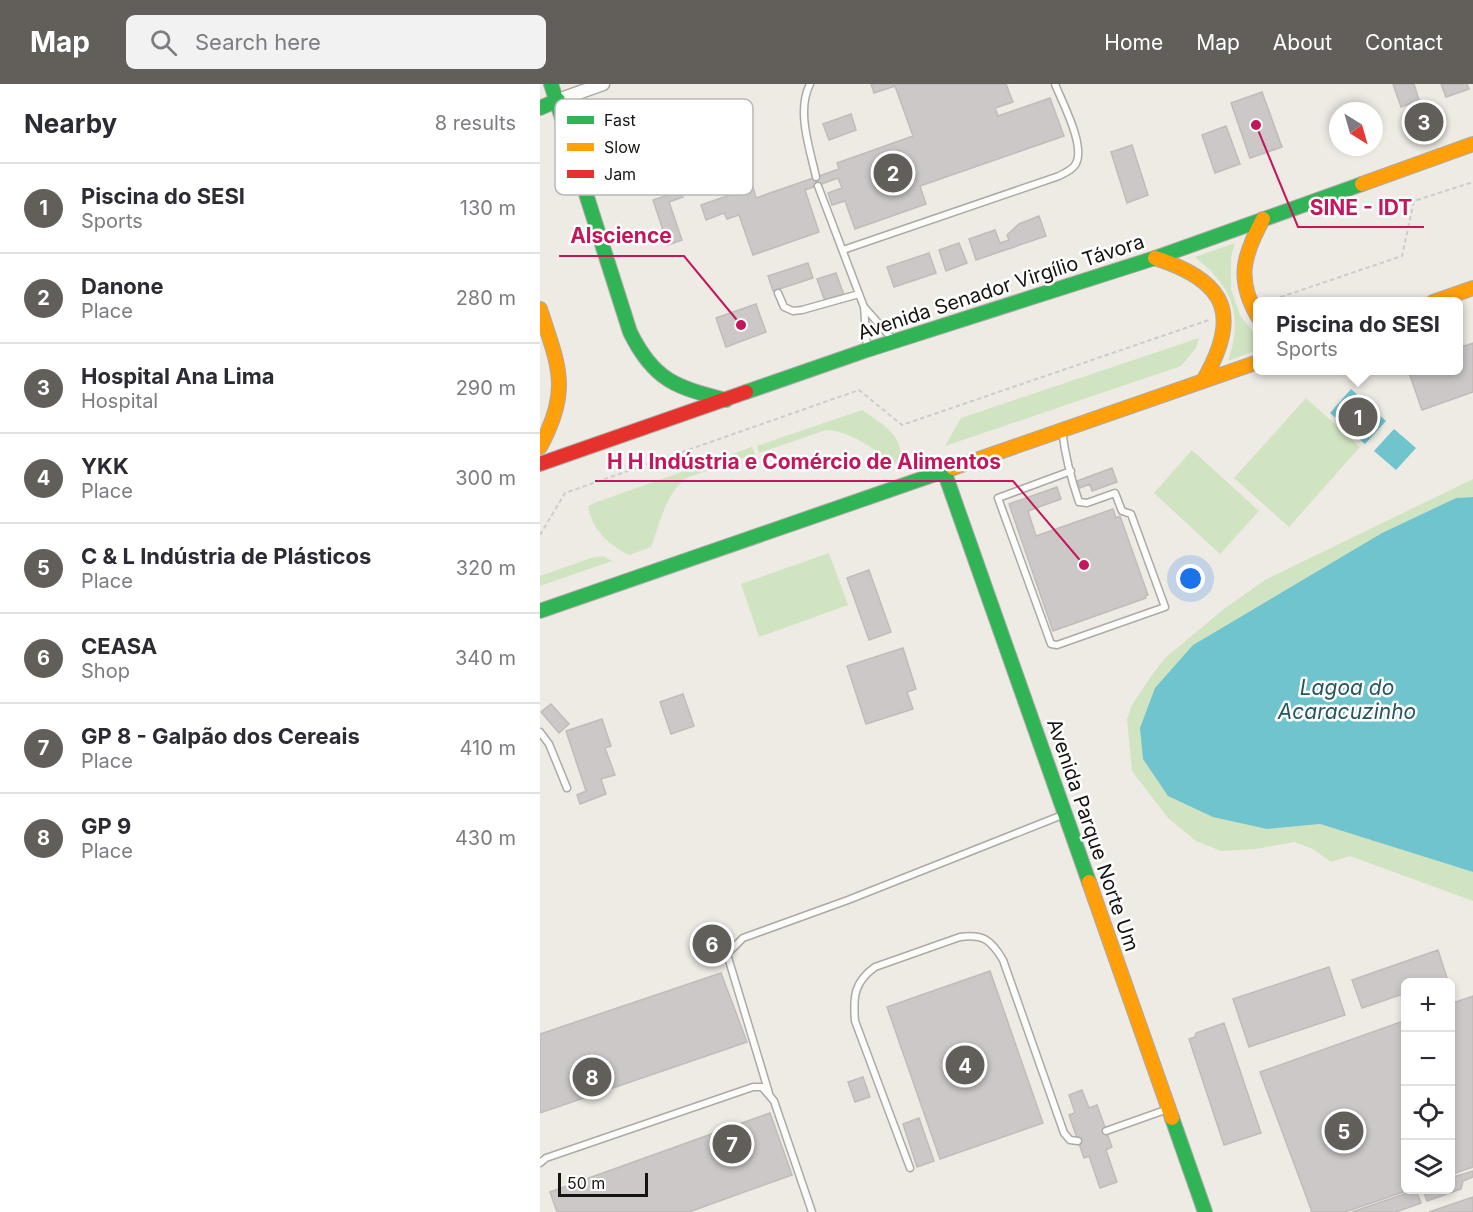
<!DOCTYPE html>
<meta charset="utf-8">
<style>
body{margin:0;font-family:Inter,sans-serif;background:#f2f2f3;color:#2b2b33}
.controls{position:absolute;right:18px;bottom:18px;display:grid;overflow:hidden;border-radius:9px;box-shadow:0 3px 9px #0003}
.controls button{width:54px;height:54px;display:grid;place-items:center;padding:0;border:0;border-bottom:2px solid #e1e1e2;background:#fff;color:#2b2b33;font:30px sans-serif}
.compass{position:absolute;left:789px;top:18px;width:54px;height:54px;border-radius:50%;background:#fff;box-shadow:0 3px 9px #0003;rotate:143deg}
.scale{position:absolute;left:18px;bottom:15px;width:90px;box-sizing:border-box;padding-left:6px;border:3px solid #161411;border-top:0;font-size:16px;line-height:21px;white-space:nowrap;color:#161411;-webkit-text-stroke:4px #fff;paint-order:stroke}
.you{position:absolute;left:651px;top:495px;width:21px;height:21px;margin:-15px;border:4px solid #fff;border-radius:50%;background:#1a73e8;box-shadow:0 0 0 9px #1a73e833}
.badge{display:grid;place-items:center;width:39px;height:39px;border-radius:50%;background:#625f5b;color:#fff;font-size:20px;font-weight:700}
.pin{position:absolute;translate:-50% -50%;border:3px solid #fff;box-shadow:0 2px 6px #0006}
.popup{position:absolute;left:713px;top:213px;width:210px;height:78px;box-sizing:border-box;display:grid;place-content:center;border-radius:9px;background:#fff;filter:drop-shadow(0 2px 4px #0005);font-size:20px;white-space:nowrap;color:#7c7c81}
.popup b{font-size:22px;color:#2b2b33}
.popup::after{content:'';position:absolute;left:50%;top:100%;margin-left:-12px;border:12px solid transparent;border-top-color:#fff}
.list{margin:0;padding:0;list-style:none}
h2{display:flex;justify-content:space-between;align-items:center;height:78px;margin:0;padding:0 24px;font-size:26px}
h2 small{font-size:20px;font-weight:400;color:#7c7c81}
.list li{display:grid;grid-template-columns:39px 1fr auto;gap:18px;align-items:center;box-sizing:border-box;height:90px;padding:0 24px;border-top:2px solid #e1e1e2}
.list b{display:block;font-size:22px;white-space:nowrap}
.list p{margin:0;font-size:20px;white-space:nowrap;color:#7c7c81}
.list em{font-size:20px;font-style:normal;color:#7c7c81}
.icon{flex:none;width:33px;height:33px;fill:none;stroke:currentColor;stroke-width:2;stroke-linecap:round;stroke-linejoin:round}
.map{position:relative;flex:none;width:933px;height:1128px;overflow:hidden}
header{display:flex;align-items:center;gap:36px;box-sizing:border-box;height:84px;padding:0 30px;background:#625f5b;color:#fff}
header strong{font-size:28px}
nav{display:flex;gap:33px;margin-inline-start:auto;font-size:21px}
.search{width:420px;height:54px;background:#f2f2f3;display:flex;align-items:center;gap:15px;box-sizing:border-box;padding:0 21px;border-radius:9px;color:#7c7c81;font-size:22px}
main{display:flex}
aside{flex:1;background:#fff}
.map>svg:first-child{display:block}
.green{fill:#d1e4c2}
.water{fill:#6fc4ce}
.building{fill:#ccc8c7;stroke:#c0bcba;stroke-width:1.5}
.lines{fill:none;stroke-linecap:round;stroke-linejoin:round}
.lane-casing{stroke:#adaaa6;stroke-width:9}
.street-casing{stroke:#adaaa6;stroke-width:15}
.fast-casing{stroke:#adaaa6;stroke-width:16}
.slow-casing{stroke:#adaaa6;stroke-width:16}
.jam-casing{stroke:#adaaa6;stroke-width:16}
.path{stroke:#cecccb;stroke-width:2;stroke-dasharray:4.5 3;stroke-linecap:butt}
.lane{stroke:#fcfcfb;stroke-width:6}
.street{stroke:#fcfcfb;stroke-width:12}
.fast{stroke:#30b455;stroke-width:14}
.slow{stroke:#ff9f0a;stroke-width:14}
.jam{stroke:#e5322d;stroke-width:14}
.labels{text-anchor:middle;stroke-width:5;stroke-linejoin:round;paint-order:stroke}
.street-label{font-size:20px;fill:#161411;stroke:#fff}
.water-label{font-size:21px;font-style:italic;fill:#25575e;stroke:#fff}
.key{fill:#fff;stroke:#b9b8b8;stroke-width:1.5}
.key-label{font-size:16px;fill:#161411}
.leader{fill:none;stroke:#c2185b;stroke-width:2}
.callout-dot{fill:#c2185b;stroke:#fff;stroke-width:2}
.callout-label{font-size:21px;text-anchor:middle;font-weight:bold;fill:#c2185b;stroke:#fff;stroke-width:5;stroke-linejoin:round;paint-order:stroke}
</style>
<header>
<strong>Map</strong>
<div class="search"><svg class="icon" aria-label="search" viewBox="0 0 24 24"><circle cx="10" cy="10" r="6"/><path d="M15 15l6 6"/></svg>Search here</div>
<nav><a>Home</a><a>Map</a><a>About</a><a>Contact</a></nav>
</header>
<main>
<aside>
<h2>Nearby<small>8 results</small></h2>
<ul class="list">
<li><span class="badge">1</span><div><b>Piscina do SESI</b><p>Sports</p></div><em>130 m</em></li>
<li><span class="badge">2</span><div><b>Danone</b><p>Place</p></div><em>280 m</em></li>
<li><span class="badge">3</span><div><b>Hospital Ana Lima</b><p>Hospital</p></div><em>290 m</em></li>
<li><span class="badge">4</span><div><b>YKK</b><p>Place</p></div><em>300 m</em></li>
<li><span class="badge">5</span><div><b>C &amp; L Indústria de Plásticos</b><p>Place</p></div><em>320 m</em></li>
<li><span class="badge">6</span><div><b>CEASA</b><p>Shop</p></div><em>340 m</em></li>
<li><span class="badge">7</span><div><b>GP 8 - Galpão dos Cereais</b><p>Place</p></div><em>410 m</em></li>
<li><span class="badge">8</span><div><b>GP 9</b><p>Place</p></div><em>430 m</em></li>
</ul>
</aside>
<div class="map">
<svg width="933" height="1128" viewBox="0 0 933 1128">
<rect width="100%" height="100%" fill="#eeeae4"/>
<path class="green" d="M695 159 691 173V205L700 231 717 253V266L688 277C704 230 692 203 655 173Z
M659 254 656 264 641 282 405 362 421 334Z
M766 314 820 363 749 443 694 394Z
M322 326C343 341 367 352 359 382 336 368 313 347 286 346L219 369 217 362Z
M212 363 215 370 146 394C125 411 120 439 111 463L89 471C68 460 52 446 48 422L54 419Z
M652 366 719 427 680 470 614 409Z
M933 395V413L916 414 842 449 653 561 727 745 780 740 933 788V817L810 772 791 778 773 765 754 758 716 765 681 767 656 757 628 734 592 687 587 635 592 621 612 591 625 574 684 525 725 496Z
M289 469 308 521 219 553 201 500Z
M63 472 72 477 0 502V492L51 474Z"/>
<path class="water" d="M811 305 846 337 825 360 790 329Z
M854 345 876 364 856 386 834 367Z
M933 413V788L780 740 727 745 673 733 628 712 603 675 600 644 615 604 653 561 842 449 916 414Z"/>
<path class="building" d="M331 0H466L473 18 455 24 458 32 510 14 524 52 380 102 386 120 315 145 305 117 292 121 288 109 302 104 298 94 265 106 279 148 213 171 199 131 187 135 184 129 166 136 161 121 213 103 216 114 299 85 297 79 373 52 355 2 334 9Z
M853 0H874L879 16 861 23Z
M901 0H927L929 5 906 13Z
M722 8 742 63 710 74 691 19Z
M311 30 316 46 289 56 283 40Z
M686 42 700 80 675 89 662 51Z
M117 43 127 71 85 86 75 58Z
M592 61 608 111 587 119 571 68Z
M141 107 143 113 129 118 142 156 128 161 113 116Z
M499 132 506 152 436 176 429 155 455 146 460 159 469 156 467 151 479 140Z
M419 159 427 179 406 187 399 166Z
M389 169 396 189 354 203 347 183Z
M268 179 273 194 233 207 228 192Z
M296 189 304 211 285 217 277 195Z
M216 220 226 248 186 263 176 234Z
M933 259V308L882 326 868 286H918V264Z
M572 384 577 398 552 407 550 400 540 404 537 397Z
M517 403 521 415 488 427 496 452 573 425 576 434 580 432 608 511 605 512 606 514 513 547 469 420Z
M329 486 351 548 329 556 307 494Z
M363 564 376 605 367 608 373 625 326 640 307 582Z
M143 610 154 642 131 650 120 618Z
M11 620 29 640 19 649 1 628Z
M62 635 71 662 65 664 75 691 61 695 66 710 40 720 37 711 46 707 26 647Z
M898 866 907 894 895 898H866V909L822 924 812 896Z
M789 883 805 931 709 963 693 915Z
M450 887 503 1039 400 1075 347 923Z
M181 889 207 958 0 1029V950Z
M933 912V1083L910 1091V920Z
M866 936V1106H869L805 1128H772L720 988Z
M684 939 721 1049 684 1061 649 955 655 953 656 949Z
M323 993 330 1013 315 1018 308 998Z
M542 1006 549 1024 557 1021 572 1063 566 1066 577 1098 560 1104 549 1072 544 1074 529 1031 535 1029 529 1011Z
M230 1029 252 1091 149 1128H17L10 1108Z
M379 1034 394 1077 377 1083 363 1040Z
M933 1087V1093L923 1097 921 1105 887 1117 883 1106H910V1094Z
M876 1106 881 1119 856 1128H812Z
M933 1113V1128H889Z"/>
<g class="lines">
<defs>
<path id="lane" d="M270 0C256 27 270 65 276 93
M278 102 324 223 327 263
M303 166 519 92C524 89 531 87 535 81 547 64 522 18 515 0
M238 209 244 223 253 227 262 226 319 210
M325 224 354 257
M522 346C525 371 531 395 539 418L547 419 575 409 582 427 591 430 625 523 517 561 511 560 458 414 531 387
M0 648 9 660 27 704
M229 1009 187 870 203 854 308 816 525 730
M566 1047 628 1025
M0 1079 6 1074 213 1003H222L234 1017 272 1128
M370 1084 315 937C313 913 314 898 335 883L420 853C444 850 451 856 463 876L524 1049 530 1056 538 1057"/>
<path id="street" d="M18 16 63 0"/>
<path id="fast" d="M11 0 90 248C114 297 136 303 186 316
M0 24 18 16
M206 308 327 266 615 174 822 100
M404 387 549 798
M0 527 413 384
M632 1034 665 1128"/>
<path id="slow" d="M822 100 933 60
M615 174C688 197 701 232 663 297
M893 218 933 204
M0 225C19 283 31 306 0 363
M718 233C696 195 703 172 723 135
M413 384 718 278
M549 798 632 1034"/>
<path id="jam" d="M0 380 206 308"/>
</defs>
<use href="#lane" class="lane-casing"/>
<use href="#street" class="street-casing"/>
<use href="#fast" class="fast-casing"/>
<use href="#slow" class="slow-casing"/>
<use href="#jam" class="jam-casing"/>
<path class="path" d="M726 218 862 172 874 117 933 98
M0 451 25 409 319 306 362 341 669 236"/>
<use href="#lane" class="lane"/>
<use href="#street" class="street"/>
<use href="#fast" class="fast"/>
<use href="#slow" class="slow"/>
<use href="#jam" class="jam"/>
</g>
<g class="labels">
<g class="street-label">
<text transform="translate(461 203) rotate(-18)" y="7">Avenida Senador Virgílio Távora</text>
<text transform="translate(553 751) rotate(71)" y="7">Avenida Parque Norte Um</text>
</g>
<g class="water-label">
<text x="807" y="611">Lagoa do<tspan x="807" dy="24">Acaracuzinho</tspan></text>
</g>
</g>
<rect x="15" y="15" width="198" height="96" rx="9" class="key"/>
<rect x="27" y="32" width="27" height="8" fill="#30b455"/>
<rect x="27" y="59" width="27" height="8" fill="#ff9f0a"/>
<rect x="27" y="86" width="27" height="8" fill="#e5322d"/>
<g class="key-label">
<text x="64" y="42">Fast</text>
<text x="64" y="69">Slow</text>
<text x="64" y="96">Jam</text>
</g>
<path class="leader" d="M716 41L758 143H884M201 241L144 172H19M544 481L473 397H55"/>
<g class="callout-dot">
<circle cx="716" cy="41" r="6"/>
<circle cx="201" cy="241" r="6"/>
<circle cx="544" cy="481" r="6"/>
</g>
<g class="callout-label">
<text x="821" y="131">SINE - IDT</text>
<text x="81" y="159">Alscience</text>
<text x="264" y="385">H H Indústria e Comércio de Alimentos</text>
</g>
</svg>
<div class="controls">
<button>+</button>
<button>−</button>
<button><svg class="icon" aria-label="locate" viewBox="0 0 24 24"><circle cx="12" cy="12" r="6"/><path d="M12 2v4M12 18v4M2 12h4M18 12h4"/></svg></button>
<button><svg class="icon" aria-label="layers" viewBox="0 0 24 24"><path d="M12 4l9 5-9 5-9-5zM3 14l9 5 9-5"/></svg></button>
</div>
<svg class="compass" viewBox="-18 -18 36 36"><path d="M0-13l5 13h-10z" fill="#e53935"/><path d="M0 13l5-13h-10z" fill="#7c7c81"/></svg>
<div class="scale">50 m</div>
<div class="you"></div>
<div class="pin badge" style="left:818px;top:333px">1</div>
<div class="popup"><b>Piscina do SESI</b>Sports</div>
<div class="pin badge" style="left:353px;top:89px">2</div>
<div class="pin badge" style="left:884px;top:38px">3</div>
<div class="pin badge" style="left:425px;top:981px">4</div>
<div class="pin badge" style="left:804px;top:1047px">5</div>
<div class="pin badge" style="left:172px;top:860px">6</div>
<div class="pin badge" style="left:192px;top:1060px">7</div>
<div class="pin badge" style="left:52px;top:993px">8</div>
</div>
</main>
